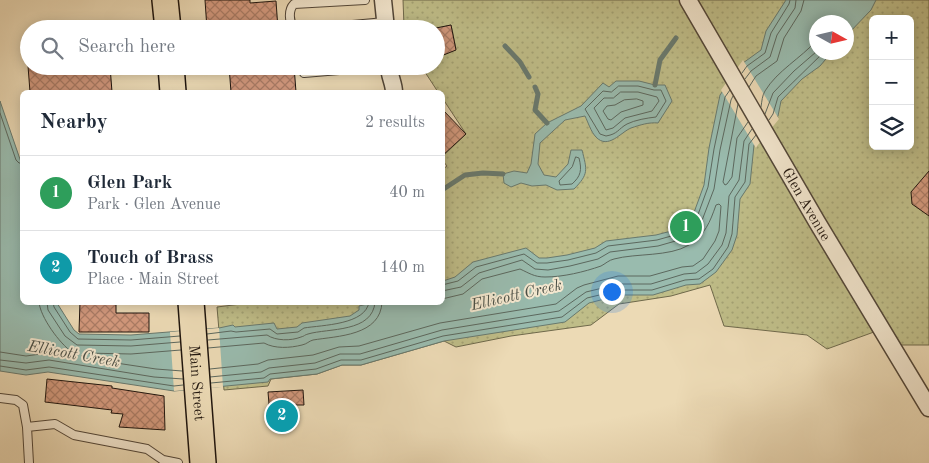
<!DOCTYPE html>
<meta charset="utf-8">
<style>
body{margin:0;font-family:"Old Standard TT",serif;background:#f2f2f3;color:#1f2937}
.controls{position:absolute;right:15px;top:15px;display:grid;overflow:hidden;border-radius:8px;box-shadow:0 2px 12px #0003}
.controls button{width:45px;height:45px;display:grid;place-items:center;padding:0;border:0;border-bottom:1px solid #e0e1e3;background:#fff;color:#1f2937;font:25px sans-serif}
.compass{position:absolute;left:809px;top:15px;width:45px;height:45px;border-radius:50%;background:#fff;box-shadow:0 2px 12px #0003;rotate:98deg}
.you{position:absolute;left:611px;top:291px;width:18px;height:18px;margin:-12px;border:4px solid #fff;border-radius:50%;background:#1a73e8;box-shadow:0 0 0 8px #1a73e833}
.badge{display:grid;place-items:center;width:32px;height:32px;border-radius:50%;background:#8f2418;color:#fff;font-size:16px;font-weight:700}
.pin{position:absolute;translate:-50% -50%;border:2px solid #fff;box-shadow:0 1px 5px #0006}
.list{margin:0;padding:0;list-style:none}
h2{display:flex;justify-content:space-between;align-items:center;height:65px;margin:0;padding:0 20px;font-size:21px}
h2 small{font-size:16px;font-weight:400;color:#747a83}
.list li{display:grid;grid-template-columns:32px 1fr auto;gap:15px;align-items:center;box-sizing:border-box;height:75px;padding:0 20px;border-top:1px solid #e0e1e3}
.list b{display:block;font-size:19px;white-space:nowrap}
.list p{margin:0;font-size:16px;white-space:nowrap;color:#747a83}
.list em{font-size:16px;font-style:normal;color:#747a83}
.icon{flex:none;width:28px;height:28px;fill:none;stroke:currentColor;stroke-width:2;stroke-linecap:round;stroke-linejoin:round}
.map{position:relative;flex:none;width:929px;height:463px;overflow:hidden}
.search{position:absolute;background:#fff;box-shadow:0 2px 12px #0003;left:20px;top:20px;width:425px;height:55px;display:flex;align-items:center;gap:12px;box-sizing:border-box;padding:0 18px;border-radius:28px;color:#747a83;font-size:19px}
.panel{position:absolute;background:#fff;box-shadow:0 2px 12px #0003;left:20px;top:90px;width:425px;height:215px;border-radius:8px}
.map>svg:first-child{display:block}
.grass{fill:url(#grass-dots);stroke:#6f694b;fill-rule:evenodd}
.water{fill:#99bbae;stroke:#68796e}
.pier{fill:#ecdab5}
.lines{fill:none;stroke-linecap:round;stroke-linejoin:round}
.shore{stroke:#5c685e;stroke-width:1}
.stream{stroke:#68796e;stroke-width:5}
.building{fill:url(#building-cross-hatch);stroke:#1f150e}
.service-casing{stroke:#524638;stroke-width:10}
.minor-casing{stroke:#524638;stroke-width:19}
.primary-casing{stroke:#1f150e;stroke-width:28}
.service{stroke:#f3e7cf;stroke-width:8}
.minor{stroke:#f3e7cf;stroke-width:16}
.primary{stroke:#ecdab5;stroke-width:25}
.labels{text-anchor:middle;stroke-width:4;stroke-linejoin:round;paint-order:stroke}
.street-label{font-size:15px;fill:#1f150e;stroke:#f3e7cf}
.water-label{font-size:16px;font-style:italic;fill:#4a4f46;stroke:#f3e7cf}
</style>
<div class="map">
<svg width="929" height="463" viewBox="0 0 929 463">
<defs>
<pattern id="grass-dots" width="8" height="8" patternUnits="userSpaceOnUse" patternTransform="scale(1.25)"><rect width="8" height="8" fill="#bfbd88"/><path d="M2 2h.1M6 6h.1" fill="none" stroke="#a4a274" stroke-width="1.8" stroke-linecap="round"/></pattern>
<pattern id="building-cross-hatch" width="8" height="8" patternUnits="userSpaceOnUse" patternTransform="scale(1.25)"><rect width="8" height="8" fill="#d3997d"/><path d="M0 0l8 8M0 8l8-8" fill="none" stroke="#ab7c65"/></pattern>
</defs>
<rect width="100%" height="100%" fill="#ecdab5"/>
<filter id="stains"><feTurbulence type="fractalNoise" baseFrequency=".004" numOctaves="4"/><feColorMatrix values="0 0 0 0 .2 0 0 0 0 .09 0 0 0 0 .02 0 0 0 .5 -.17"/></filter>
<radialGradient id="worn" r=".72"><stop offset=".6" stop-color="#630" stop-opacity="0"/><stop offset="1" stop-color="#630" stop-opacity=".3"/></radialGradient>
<path class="grass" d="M403 0H929V345H898L885 328 827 349 807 335 724 326 710 285 671 296 619 304 591 325 511 336 456 347 444 341 361 365H342L317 374 271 379 268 386 224 390 217 307 257 302H442V170L447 166 443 161V156L466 134 443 99 442 92H438L421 66H436V58L456 49 451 25 435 29H416V25L404 26ZM873 19H910V146H873ZM816 22H846V52H816Z"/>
<path class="water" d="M786 0H876L871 10 847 35 846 22H816V52L831 53 820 66 802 79 781 101 778 116 754 145 750 184 740 199 737 235 732 250 716 272 700 284 686 285 653 295H620L589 303 565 322 444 341 361 365H342L317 374 270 379 268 382 174 391 48 372 26 375 0 371V101L22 165V302L57 303 74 330 79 334 131 335 219 328 233 325 235 327 274 323 277 329 297 327 302 323 350 316 359 310V306L371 303 442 302 443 281 455 277 473 262 526 248 539 258H547L567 255 595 248 606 241 656 235 679 229 692 218 704 185 709 148 720 95 743 63 761 50 766 31Z
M616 81H639L655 85H665L672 101 658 123C649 122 640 125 631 128 621 132 608 150 596 137 591 132 588 122 585 116L565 120 540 143 538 164 544 175 556 177 568 164 571 150H582C587 170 589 174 574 189L557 190 546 185 532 186 521 183 511 187 504 183 503 174 514 171 527 173 531 164 535 134 547 123 581 106 603 83 609 87Z"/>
<path class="pier" d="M743 60 779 119 757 146 756 148 721 90Z
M219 328 223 387 174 391 170 332Z"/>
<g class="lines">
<path class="shore" d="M742 73 747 66 765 53 771 33 789 4 790 0
M745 79 751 71 770 57 777 35 795 8 796 0
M619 86H638L654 90H661L666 101 656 117C647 118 635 120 627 124 618 129 618 134 606 136L600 134 585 109 603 91 611 92Z
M749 87 756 76 777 61 784 38 801 11 804 0
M621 92H638L657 97 659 101 652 111 625 118 613 128 606 130 594 108 604 98H613Z
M637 99 643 101V105L621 112 611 120 608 119 603 111 607 106 615 105 624 100Z
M738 104 723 182 725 185 727 184 732 177 737 138 748 122
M761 107C762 101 762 96 765 91 777 71 801 58 816 41
M0 113 16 160 19 163H22
M765 114 773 93 794 71 816 52
M769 120 773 114 778 97 824 52
M576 157 579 158C582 170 581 176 572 184L560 185 559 181 572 167Z
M442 285 458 281 476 267 524 254 537 263H547L568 260 596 253 608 246 657 240 682 233 696 220 708 187 714 149 725 97 730 90
M442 291 461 287 479 273 522 260 535 269 548 270 570 266 598 259 610 252 658 246 686 238 701 223 714 189 720 150 731 100 733 96
M47 302 48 310 65 336 77 345 131 346 180 342
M53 302 54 307 70 332 78 339 131 340 180 336
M207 334 231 331 236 332 270 329 277 334 298 332 304 328C322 325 366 325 369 302
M208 340 267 335C276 341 291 341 301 337 307 335 302 336 308 334 328 328 373 333 375 302
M208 348 264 343C275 349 290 348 302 345 307 344 309 341 313 340 337 336 381 336 382 302
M181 350 131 354 84 353 81 356 83 358 156 369 182 371
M0 352 26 356 48 353 72 355V352C60 344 40 317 39 302
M0 360 26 363 49 360 154 377 183 379
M0 366 26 370 49 367 154 383 174 386 183 385
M210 369 258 364 268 360 313 355 339 347 359 346 440 323 556 304 577 288 584 285 618 276H650L682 267 693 266 703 259 715 241 719 231 721 206 719 204 716 205C710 222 705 235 689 245 669 257 636 253 614 259 609 260 605 264 601 266 584 272 563 277 545 277 534 277 529 273 520 269L482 279 463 294 442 299
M210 377 261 372 269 368 315 363 340 354H360L442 330 559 311 586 292 619 284H651L684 274 696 273 708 264 722 245 726 233 729 196 739 180 744 141 752 129
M211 383 264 378 270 374 316 369 341 360H361L443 336 562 317 587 298 620 290H652L685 280 699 279 713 269 728 247 732 234 735 197 745 182 749 144 756 135"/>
<path class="stream" d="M505 46 520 62 529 77
M655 85 660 60 676 38
M535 87 538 94 535 110 547 123
M442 190 465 175 483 173 503 174"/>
</g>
<path class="building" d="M205 0H250V3L276 1 278 29H207Z
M451 25 456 50 436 58V28Z
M28 66H110L112 92H30Z
M229 66H294L296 92H231Z
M442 109 466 134 442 156Z
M929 171V216L912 204 911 192Z
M80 302H116V313H149V332H79Z
M47 379 112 386V388L164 396 165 430 119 427 123 414 111 413 112 410 45 402Z
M303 390 304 405H293L295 427 271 428 268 392Z"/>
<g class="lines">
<defs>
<path id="service" d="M294 29C289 22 288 10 294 4L365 0
M309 29 385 22
M304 73 386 66
M0 398 16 400 23 405 27 427
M29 463 27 427 55 424 74 435 147 449 163 460 178 463"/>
<g id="minor">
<path d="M383 0 386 29"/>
<path id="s1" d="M688 0 817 222 929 408"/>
<path d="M389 66C389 76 394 83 394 92"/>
</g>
<g id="primary">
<path d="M165 0 168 29"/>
<path d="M171 66 173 92"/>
<path id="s2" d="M191 302 203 463"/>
</g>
</defs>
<use href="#service" class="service-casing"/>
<use href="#minor" class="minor-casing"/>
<use href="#primary" class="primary-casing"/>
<use href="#service" class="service"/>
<use href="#minor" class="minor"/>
<use href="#primary" class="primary"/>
</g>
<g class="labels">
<g class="street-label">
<text dy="5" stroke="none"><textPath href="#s1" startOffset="236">Glen Avenue</textPath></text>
<text dy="5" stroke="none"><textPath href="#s2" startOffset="81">Main Street</textPath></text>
</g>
<g class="water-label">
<text transform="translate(516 294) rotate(-13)" y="6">Ellicott Creek</text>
<text transform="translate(74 353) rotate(10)" y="6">Ellicott Creek</text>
</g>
</g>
<rect width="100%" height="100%" filter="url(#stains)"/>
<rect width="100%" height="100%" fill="url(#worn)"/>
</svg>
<div class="controls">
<button>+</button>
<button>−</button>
<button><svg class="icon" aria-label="layers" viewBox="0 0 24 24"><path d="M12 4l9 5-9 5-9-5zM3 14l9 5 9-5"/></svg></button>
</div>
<svg class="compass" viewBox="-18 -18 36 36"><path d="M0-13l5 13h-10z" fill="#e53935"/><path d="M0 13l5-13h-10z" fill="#747a83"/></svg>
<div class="you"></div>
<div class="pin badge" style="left:686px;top:227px;background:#2e9e5b">1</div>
<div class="pin badge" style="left:282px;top:416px;background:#0f9aa8">2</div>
<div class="search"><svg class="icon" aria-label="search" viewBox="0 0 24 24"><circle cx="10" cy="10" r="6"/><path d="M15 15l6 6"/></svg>Search here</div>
<section class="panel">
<h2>Nearby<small>2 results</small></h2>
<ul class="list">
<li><span class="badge" style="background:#2e9e5b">1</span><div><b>Glen Park</b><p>Park · Glen Avenue</p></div><em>40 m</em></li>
<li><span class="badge" style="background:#0f9aa8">2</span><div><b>Touch of Brass</b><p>Place · Main Street</p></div><em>140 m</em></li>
</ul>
</section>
</div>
